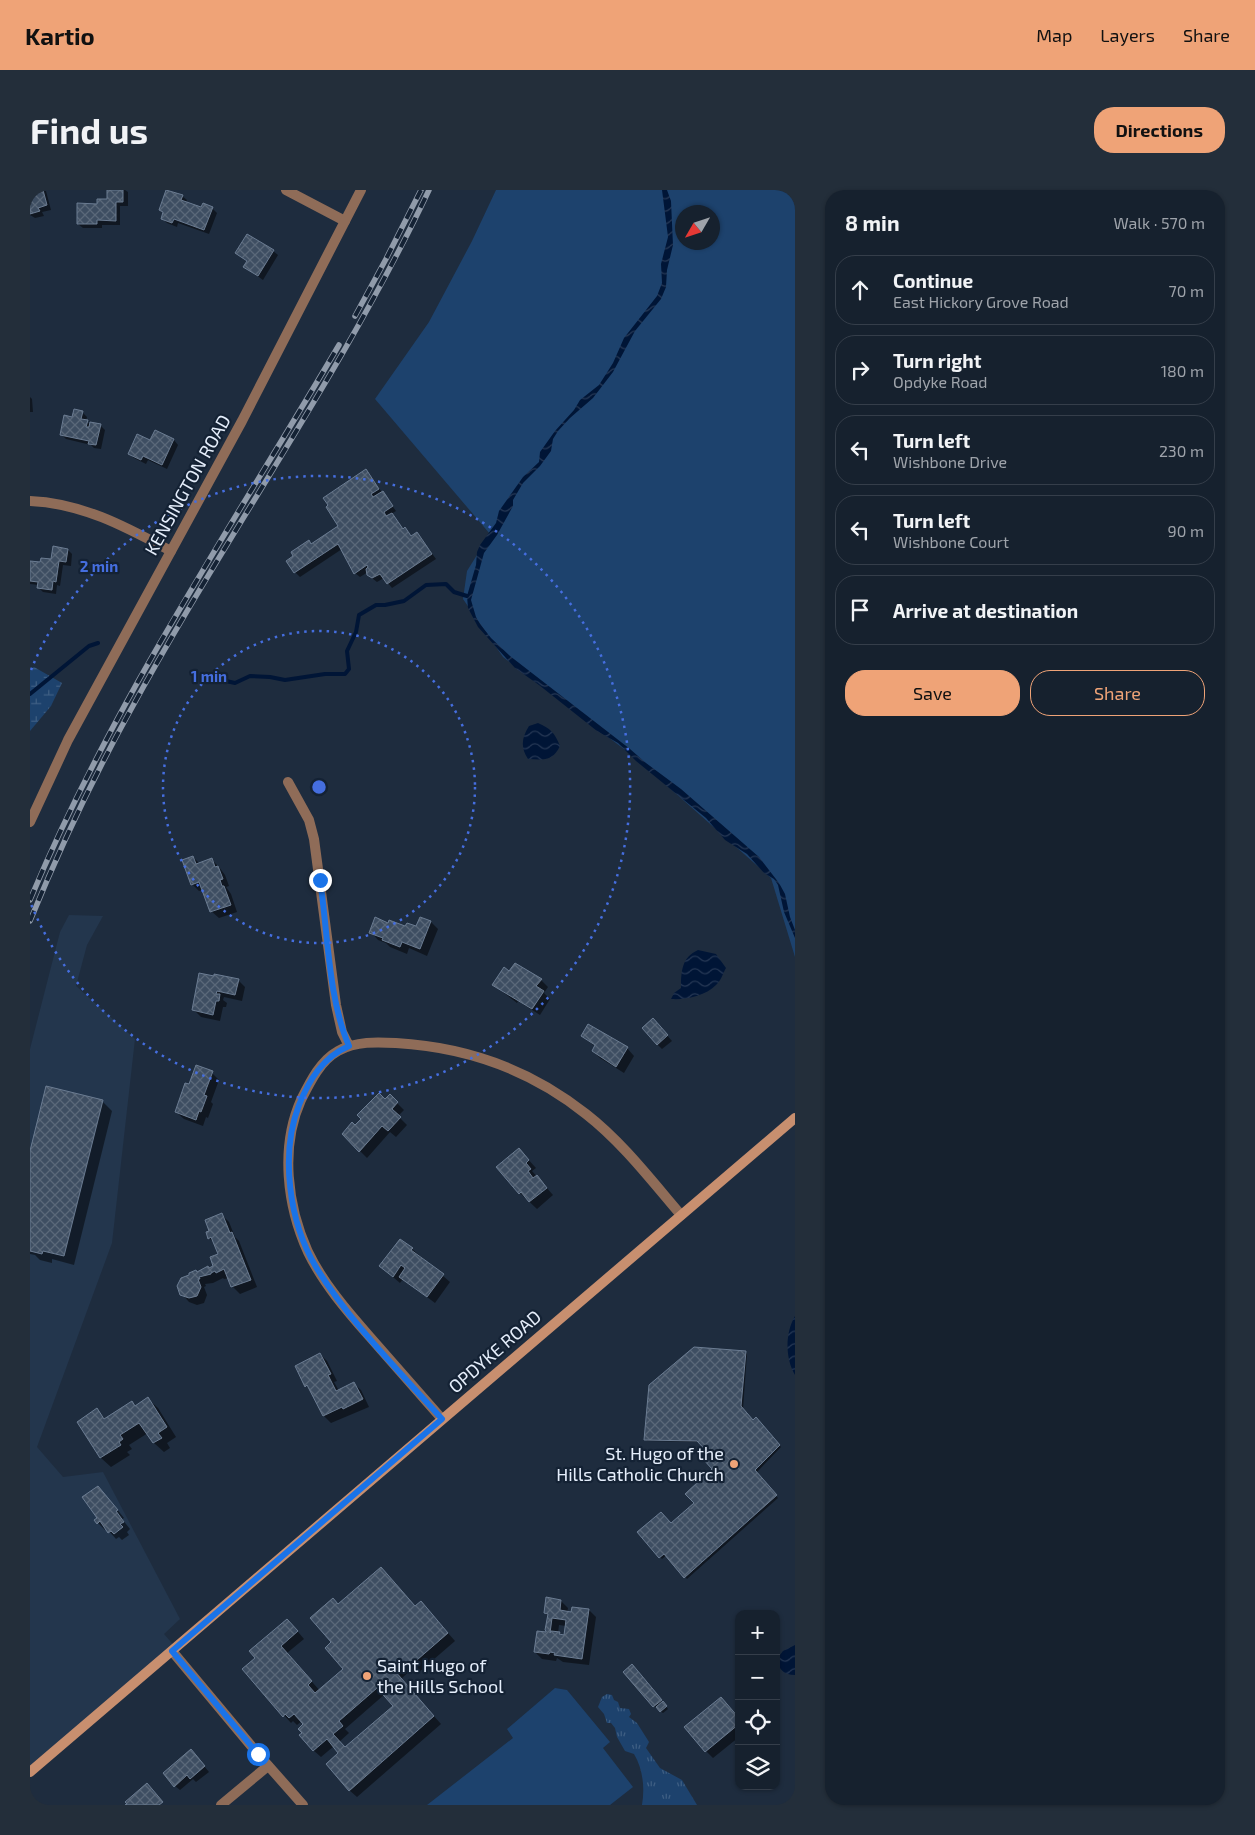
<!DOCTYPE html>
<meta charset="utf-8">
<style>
body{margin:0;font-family:"Exo 2",sans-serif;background:#232e3a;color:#f1f3f6}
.controls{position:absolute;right:15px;bottom:15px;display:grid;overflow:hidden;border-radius:10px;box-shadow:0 1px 4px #0004}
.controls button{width:45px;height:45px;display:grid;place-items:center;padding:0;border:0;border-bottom:1px solid #353e4a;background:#16212e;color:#f1f3f6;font:25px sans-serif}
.compass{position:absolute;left:645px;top:15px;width:45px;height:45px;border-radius:50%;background:#16212e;box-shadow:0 1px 4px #0004;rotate:231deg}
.stop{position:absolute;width:15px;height:15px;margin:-11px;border:4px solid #1a73e8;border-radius:50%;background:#fff}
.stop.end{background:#1a73e8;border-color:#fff;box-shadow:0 1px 5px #0008}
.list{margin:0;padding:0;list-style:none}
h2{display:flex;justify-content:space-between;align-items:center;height:65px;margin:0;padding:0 20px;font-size:21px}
h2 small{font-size:16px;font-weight:400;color:#9ea3aa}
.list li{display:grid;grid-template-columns:32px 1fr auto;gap:15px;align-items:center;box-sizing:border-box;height:70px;margin:0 10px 10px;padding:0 10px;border:1px solid #353e4a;border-radius:20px}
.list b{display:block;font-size:19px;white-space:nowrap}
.list p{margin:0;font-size:16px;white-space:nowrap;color:#9ea3aa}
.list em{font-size:16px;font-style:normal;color:#9ea3aa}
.actions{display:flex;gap:10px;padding:15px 20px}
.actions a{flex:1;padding:11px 0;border:1px solid #efa377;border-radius:20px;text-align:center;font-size:18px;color:#efa377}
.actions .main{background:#efa377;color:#111}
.icon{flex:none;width:28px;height:28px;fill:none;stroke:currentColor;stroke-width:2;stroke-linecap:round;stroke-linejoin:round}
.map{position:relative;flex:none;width:765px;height:1615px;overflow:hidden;border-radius:20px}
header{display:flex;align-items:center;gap:30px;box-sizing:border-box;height:70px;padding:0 25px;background:#efa377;color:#111}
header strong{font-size:24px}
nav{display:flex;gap:28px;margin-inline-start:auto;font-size:18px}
.intro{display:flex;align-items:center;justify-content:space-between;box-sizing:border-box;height:120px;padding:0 30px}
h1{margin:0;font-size:35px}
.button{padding:12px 22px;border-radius:20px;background:#efa377;color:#111;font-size:18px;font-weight:700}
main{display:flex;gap:30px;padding:0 30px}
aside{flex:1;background:#16212e;border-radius:20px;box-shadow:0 1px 4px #0004}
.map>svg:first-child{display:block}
.built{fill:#23364d}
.green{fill:#1d426d;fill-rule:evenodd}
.wetland{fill:url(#wetland-marsh)}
.park{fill:url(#park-tufts)}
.water{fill:url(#water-waves)}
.shadow{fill:#0007;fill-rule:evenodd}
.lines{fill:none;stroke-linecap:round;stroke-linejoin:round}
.stream{stroke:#001536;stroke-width:4}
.building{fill:url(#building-cross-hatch);stroke:#6b7c92;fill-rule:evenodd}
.minor{stroke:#8f6c58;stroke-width:10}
.tertiary{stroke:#8f6c58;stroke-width:10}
.secondary{stroke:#c88f6f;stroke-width:10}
.rail-casing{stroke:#909baa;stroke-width:5.5}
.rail{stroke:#142234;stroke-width:4;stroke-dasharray:11;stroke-linecap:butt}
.route{stroke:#1a73e8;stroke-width:6}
.ring{fill:none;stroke:#456edf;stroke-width:2.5;stroke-dasharray:2.5 5}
.poi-dot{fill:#efa377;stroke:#142234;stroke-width:2}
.labels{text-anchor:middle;stroke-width:4.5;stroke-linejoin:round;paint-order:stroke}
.street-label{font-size:18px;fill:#e5eefb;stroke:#142234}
.poi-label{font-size:18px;fill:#e5eefb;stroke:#142234;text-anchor:end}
.centre{fill:#456edf;stroke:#142234;stroke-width:2.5}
.ring-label{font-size:15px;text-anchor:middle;font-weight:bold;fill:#456edf;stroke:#142234;stroke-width:4.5;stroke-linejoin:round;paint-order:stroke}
</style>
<header>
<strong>Kartio</strong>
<nav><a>Map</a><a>Layers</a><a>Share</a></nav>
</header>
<div class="intro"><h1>Find us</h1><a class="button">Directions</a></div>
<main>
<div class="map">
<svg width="765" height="1615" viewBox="0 0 765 1615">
<defs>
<pattern id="wetland-marsh" width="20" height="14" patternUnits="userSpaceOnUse" patternTransform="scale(1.25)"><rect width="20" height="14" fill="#1d426d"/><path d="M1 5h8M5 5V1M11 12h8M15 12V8" fill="none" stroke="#3e5e83"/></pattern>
<pattern id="park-tufts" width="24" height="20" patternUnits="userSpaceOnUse" patternTransform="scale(1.25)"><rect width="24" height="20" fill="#1d426d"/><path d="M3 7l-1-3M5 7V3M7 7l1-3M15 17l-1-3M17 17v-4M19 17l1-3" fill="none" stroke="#3e5e83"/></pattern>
<pattern id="water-waves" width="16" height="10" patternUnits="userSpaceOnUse" patternTransform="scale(1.25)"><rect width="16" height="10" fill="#001536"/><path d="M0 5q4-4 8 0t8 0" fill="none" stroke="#253754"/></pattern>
<pattern id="building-cross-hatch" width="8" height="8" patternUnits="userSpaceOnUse" patternTransform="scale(1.25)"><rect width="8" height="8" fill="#3e4e62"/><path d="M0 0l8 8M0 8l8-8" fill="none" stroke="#5a6879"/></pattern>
</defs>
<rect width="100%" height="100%" fill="#1e2c3e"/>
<path class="built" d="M39 725 73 726 57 755 46 796 105 849 82 1053 7 1257 33 1287 73 1282 150 1429 134 1444 147 1459 0 1586V859L30 742Z"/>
<path class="green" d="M466 0H765V767L741 688 607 569 473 467 433 409 437 381 460 344 345 209 399 132 442 51ZM652 22H682V52H652Z
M525 1498 537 1500 580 1552 573 1558 603 1597 580 1615H397L483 1548 477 1539Z"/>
<path class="wetland" d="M4 477 32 493 21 516 0 541V479Z"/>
<path class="park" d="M577 1504 582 1505 584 1510 588 1512 590 1518 599 1519 601 1524 599 1527 607 1533 619 1552 616 1558 630 1578 652 1590 667 1615H612C615 1598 613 1579 604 1564L595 1561 587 1547 585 1538 581 1533H577L574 1524 568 1517 572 1507Z"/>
<path class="water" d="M632 0H637L641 11 643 55 637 80 636 97 631 109 605 141 583 182 563 208 540 228 528 241 523 249 521 261 510 276 493 293 483 310V316L467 345 454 363 441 410 446 427 450 434 461 448 480 466 600 559 616 573 651 599 729 667 749 693 755 704 760 727 765 740V748L754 722 748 695 744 689 734 683 717 664 695 650 676 628 606 571 588 553 567 541 509 495 485 478 448 437 438 418 437 406 446 375 447 362 450 355 466 333 469 321 493 287 509 272 510 262 525 241 544 220 550 210 569 195 583 173 594 148 627 106 632 93 631 74 638 47Z
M508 533C520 538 525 543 530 556 523 571 514 570 498 569 490 557 492 547 499 536Z
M668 760 686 764 696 778C693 783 691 791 686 795 675 806 656 810 641 809L644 803 651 798C651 781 652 767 668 760Z
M765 1126V1185C755 1168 755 1143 765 1126Z
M765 1455V1485C754 1485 750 1480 746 1470L753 1461Z"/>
<path class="shadow" d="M0 0 16 1 21 20 12 22 14 26 5 28 0 25Z
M79 0H95L98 2V16H90V35H72V38H53L48 34 68 15 79 11Z
M137 0 152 6 157 10 156 13 172 19 182 18 187 23 179 44 148 33 147 37 137 33 132 28 134 24 130 20Z
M243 61 248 65 233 90 215 77 218 72 207 63Z
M0 207 2 209 3 222H0Z
M52 222 57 227 56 231 61 235H70L75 240 71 259 64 258 61 255 36 249 31 244 43 228Z
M126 242 144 250 148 255 137 279 118 270 116 274 104 268 99 263 121 252Z
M336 281 366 321 361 324 374 340 375 339 382 347 387 343 406 369 362 398 354 388 347 392 338 385V382L330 387 325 383 312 359 270 387 265 382 282 355 310 336Z
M38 360 42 364 41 376 33 375 30 396 27 395 26 404 13 402 8 397 9 395 0 394V372L11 374 22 371Z
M163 667 170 674 182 670 189 677 195 685 199 696 196 697 201 704 207 722 189 728 181 721 174 700 169 701 162 694Z
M401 732 408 739 397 766 379 758 377 764 360 757 356 753 348 750 341 742 387 738Z
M480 783 511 790 518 797 514 803 520 809 510 825 488 811 487 813 464 795Z
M170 785 208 790 215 797 212 811 194 807 193 810 197 813 196 817H193L190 831 171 827 163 819Z
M628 835 642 851 632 859 627 854Z
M552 846 597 858 604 866 594 883 570 868 563 861 566 857Z
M182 883 189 890 181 912 183 914 178 928 176 927 173 936 154 929 146 922 160 896Z
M360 906 374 920 368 926 377 935 366 947 360 942 337 968 313 944 326 937Z
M72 911 82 921 44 1075 22 1069V1073L10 1070 5 1065 0 1064V966Z
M496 967 506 978 502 981 523 1005 507 1019 490 1003Z
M191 1024 199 1032 205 1047 209 1051 227 1097 210 1104 202 1096 199 1088 194 1089 193 1088 183 1093 175 1094 176 1096 174 1097 177 1105 174 1113 167 1115 159 1112 152 1104 168 1083 185 1077 190 1065 186 1054 179 1048 181 1042Z
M382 1059 420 1092 405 1113 373 1089 370 1093 350 1076Z
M715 1162 717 1164 713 1219 723 1231H728L751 1257 726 1283 748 1308 657 1389 637 1365 632 1369 608 1342 641 1334 665 1313 684 1280 680 1264 670 1252 617 1251 616 1249Z
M290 1164 297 1171 307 1191 304 1192 309 1201 323 1193 331 1200 339 1217 301 1233 294 1226 266 1176Z
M118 1209 128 1218 146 1247 137 1253 140 1258 134 1262 124 1253 118 1243 99 1255 102 1259 97 1262 100 1265 81 1277 71 1268 48 1232 67 1220 76 1230 102 1213 106 1217Z
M78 1308 94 1328 92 1329 100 1339 97 1342 99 1345 92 1350 89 1347 86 1349 77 1339 75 1340 68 1333Z
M531 1411 538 1418 537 1423 559 1420 566 1427 559 1475 533 1472 527 1468 526 1471 512 1469 505 1462 508 1442H518L519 1427 515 1423ZM529 1435 536 1436 535 1446 528 1443Z
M309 1415 386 1418 398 1420 425 1451 388 1483 383 1478 371 1489 411 1534 327 1607 319 1600 310 1563 304 1556 291 1567 283 1560 273 1543 275 1535 272 1531 267 1535 263 1531 261 1533 214 1480 264 1437 274 1449 257 1463 290 1501 315 1479 303 1452ZM355 1504 365 1516 316 1559 309 1552 319 1543 315 1539Z
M606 1480 638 1519 633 1523 624 1516 595 1482Z
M691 1508 709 1528V1547L683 1568 676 1561Z
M165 1565 179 1582 166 1592 163 1589 150 1600 145 1596Z"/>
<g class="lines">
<path class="stream" d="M187 489 205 493 220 486 240 487 255 490 295 484H315L319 479 317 461 326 442 329 425 346 415H355L374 411 396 395 416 394 424 402 437 406
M0 504 59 456 68 453"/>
</g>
<path class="building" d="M0 0H13L17 15 8 18 10 21 0 24Z
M77 0H93V12H86V31L67 30V34H47V13L67 14V9H77Z
M136 0 153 5 151 10 171 17 173 13 183 17 174 40 144 29 142 33 131 29 133 22 129 20Z
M217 44 244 60 228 86 213 77 217 71 205 63Z
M44 219 53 221 51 229 58 230 56 237H59L60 232 71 234 66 255 58 254 59 251 30 245 34 225 42 227Z
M125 240 144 249 132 275 113 266 111 270 98 264 107 244 120 250Z
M336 279 349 299 341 304 343 307 353 301 363 316 354 322 356 326 362 323 373 339 375 337 381 346 387 342 402 364 357 394 350 384 342 388 337 385 336 379 338 377 337 375 324 384 308 354 264 383 256 371 263 366 261 362 279 350 281 354 308 336 296 317 298 315 293 308Z
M23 356 38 359 36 372 29 371 26 392 23 391 22 400 7 398 8 392 0 391V371L10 372 11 368 21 369Z
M163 666 166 674 182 668 185 677 188 676 193 689 190 690 192 696H194L201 715 180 722 169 692 161 695 152 670Z
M345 727 358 733 359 730 375 736 377 733 386 736 390 727 401 731 390 759 372 752 370 757 352 750 353 748 339 743Z
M485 773 512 789 506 796 514 801 502 819 462 795 474 777 479 781Z
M169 783 184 786V784L209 789 205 805 187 801 186 804H190L189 811H186L183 825 162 820Z
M623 828 638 845 627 855 612 838Z
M558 834 598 857 586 877 562 861 565 855 551 846Z
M166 875 183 881 174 905 177 906 171 922 169 921 166 930 145 922 155 893 159 894Z
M16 896 73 910 34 1066 13 1061 12 1064 0 1061V961Z
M349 903 355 909 360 904 368 912 362 919 371 927 358 941 352 936 329 962 312 944 322 932 325 935 331 929 327 925Z
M489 958 499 970 496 973 501 979 498 981 503 988 507 985 517 998 499 1012 491 1002 489 1004 466 977Z
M192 1023 200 1043 202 1042 221 1090 201 1097 194 1079 186 1083 185 1081 181 1083V1084L169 1087 170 1089H168L171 1097 167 1106 159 1108 150 1105 147 1096 151 1088 159 1085V1083L166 1080 167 1082 178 1076 179 1078 183 1076 180 1067 188 1064 181 1047 178 1049 176 1042 179 1041 175 1030Z
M370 1049 383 1058 381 1060 414 1084 397 1107 369 1087 375 1078 371 1075 363 1087 349 1076Z
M664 1157 716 1161 711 1216 723 1230 726 1227 750 1255 725 1280 747 1305 654 1388 634 1364 629 1368 607 1342 631 1322 641 1333 664 1313 655 1304 682 1279 673 1269 679 1264 667 1251 614 1250 619 1195Z
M290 1163 301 1184 298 1185 306 1201 324 1192 333 1209 313 1219 312 1217 293 1226 277 1195 275 1197 265 1176Z
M118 1207 137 1237 128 1243 132 1248 123 1253 109 1233 90 1245 93 1249 89 1252 91 1255 70 1268 47 1232 67 1218 74 1229 102 1211 105 1216Z
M68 1296 88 1320 86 1321 94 1332 90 1334 93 1337 84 1344 81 1341 78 1343 70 1331 67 1334 64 1330 67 1328 52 1307Z
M351 1377 385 1416 391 1411 418 1443 380 1476 376 1472 365 1481 404 1526 319 1601 296 1574 308 1563 297 1549 283 1561 269 1545 272 1543 268 1539 273 1534 264 1524 259 1528 255 1524 253 1527 212 1479 225 1468 219 1461 257 1429 268 1441 251 1456 282 1491 278 1495 285 1503 313 1479 295 1458 301 1452 280 1428 303 1408 308 1414ZM347 1498 363 1516 315 1557 303 1544 313 1536 309 1531Z
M516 1407 531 1410 530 1420 541 1422 542 1417 559 1419 552 1469 524 1465 525 1463 520 1462 519 1464 504 1462 507 1441 516 1442V1441L515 1440 518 1424 514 1423ZM522 1428 536 1430 534 1445 529 1444 530 1442 521 1441 520 1443Z
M602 1474 632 1510 623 1517 593 1482Z
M691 1507 709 1528V1534L675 1562 654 1537Z
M633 1511 637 1516 630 1522 626 1517Z
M161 1559 175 1576 160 1589 157 1585 144 1597 133 1583Z
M117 1593 133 1612 129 1615H95L97 1614 95 1612Z"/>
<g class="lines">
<path class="minor" d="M256 0 315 31
M0 311C52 313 96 337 141 361
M258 592 279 630 284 649 306 815 312 842 319 856
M412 1229C388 1202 364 1174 340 1147 317 1121 293 1093 278 1062 257 1016 250 957 271 910 280 892 290 871 308 861 326 851 347 852 366 853 436 857 501 880 556 924 592 952 621 990 651 1025
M191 1615 238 1576"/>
<path class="tertiary" d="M0 632 38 550 212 231 331 0
M142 1461 228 1564 273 1615"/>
<path class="secondary" d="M0 1582 765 928"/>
<defs>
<path id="rail" d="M325 126 356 69 391 0
M0 710C82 513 202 337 309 155
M0 731C29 660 62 590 99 523 195 346 313 182 399 0"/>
</defs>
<use href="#rail" class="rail-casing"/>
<use href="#rail" class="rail"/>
</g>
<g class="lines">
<path class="route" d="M228 1564 142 1461 412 1229C370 1182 318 1130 286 1077 259 1032 250 964 269 915 279 890 293 867 319 856 298 808 298 742 290 690"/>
</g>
<g class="ring">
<circle cx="289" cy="597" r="156"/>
<path d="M1 480A311 311 0 1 1 1 714"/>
</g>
<g class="poi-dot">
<circle cx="704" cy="1274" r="5"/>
<circle cx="337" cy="1486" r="5"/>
</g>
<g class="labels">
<g class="street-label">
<text transform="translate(158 295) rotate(-61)" y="6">KENSINGTON ROAD</text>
<text transform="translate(465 1162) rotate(-41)" y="6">OPDYKE ROAD</text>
</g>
<g class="poi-label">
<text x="694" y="1270">St. Hugo of the<tspan x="694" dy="21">Hills Catholic Church</tspan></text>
<text x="347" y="1482" text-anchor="start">Saint Hugo of<tspan x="347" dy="21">the Hills School</tspan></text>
</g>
</g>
<circle cx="289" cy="597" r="8" class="centre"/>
<g class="ring-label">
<text x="69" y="382">2 min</text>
<text x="179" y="492">1 min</text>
</g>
</svg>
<div class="controls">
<button>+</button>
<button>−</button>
<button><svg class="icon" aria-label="locate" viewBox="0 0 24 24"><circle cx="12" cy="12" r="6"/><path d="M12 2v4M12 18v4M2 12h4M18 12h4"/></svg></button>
<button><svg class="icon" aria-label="layers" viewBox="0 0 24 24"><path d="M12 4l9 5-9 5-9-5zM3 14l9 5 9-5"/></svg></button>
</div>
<svg class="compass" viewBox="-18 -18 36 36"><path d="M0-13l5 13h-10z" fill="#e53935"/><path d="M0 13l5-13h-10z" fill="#9ea3aa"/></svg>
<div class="stop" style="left:228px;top:1564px"></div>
<div class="stop end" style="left:290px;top:690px"></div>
</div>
<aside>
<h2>8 min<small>Walk · 570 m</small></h2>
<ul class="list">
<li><svg class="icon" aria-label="ahead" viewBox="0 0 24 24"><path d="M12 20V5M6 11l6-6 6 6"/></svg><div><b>Continue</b><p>East Hickory Grove Road</p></div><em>70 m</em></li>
<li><svg class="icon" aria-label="right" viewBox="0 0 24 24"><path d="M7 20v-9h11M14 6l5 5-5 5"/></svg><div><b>Turn right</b><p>Opdyke Road</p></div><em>180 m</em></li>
<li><svg class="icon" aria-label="left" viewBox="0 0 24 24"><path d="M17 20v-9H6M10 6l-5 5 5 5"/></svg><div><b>Turn left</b><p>Wishbone Drive</p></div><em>230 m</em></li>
<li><svg class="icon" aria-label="left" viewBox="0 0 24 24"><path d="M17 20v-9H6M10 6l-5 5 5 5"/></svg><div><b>Turn left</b><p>Wishbone Court</p></div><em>90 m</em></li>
<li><svg class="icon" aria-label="arrive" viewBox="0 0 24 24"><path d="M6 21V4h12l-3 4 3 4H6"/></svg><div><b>Arrive at destination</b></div></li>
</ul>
<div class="actions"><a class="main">Save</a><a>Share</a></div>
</aside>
</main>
